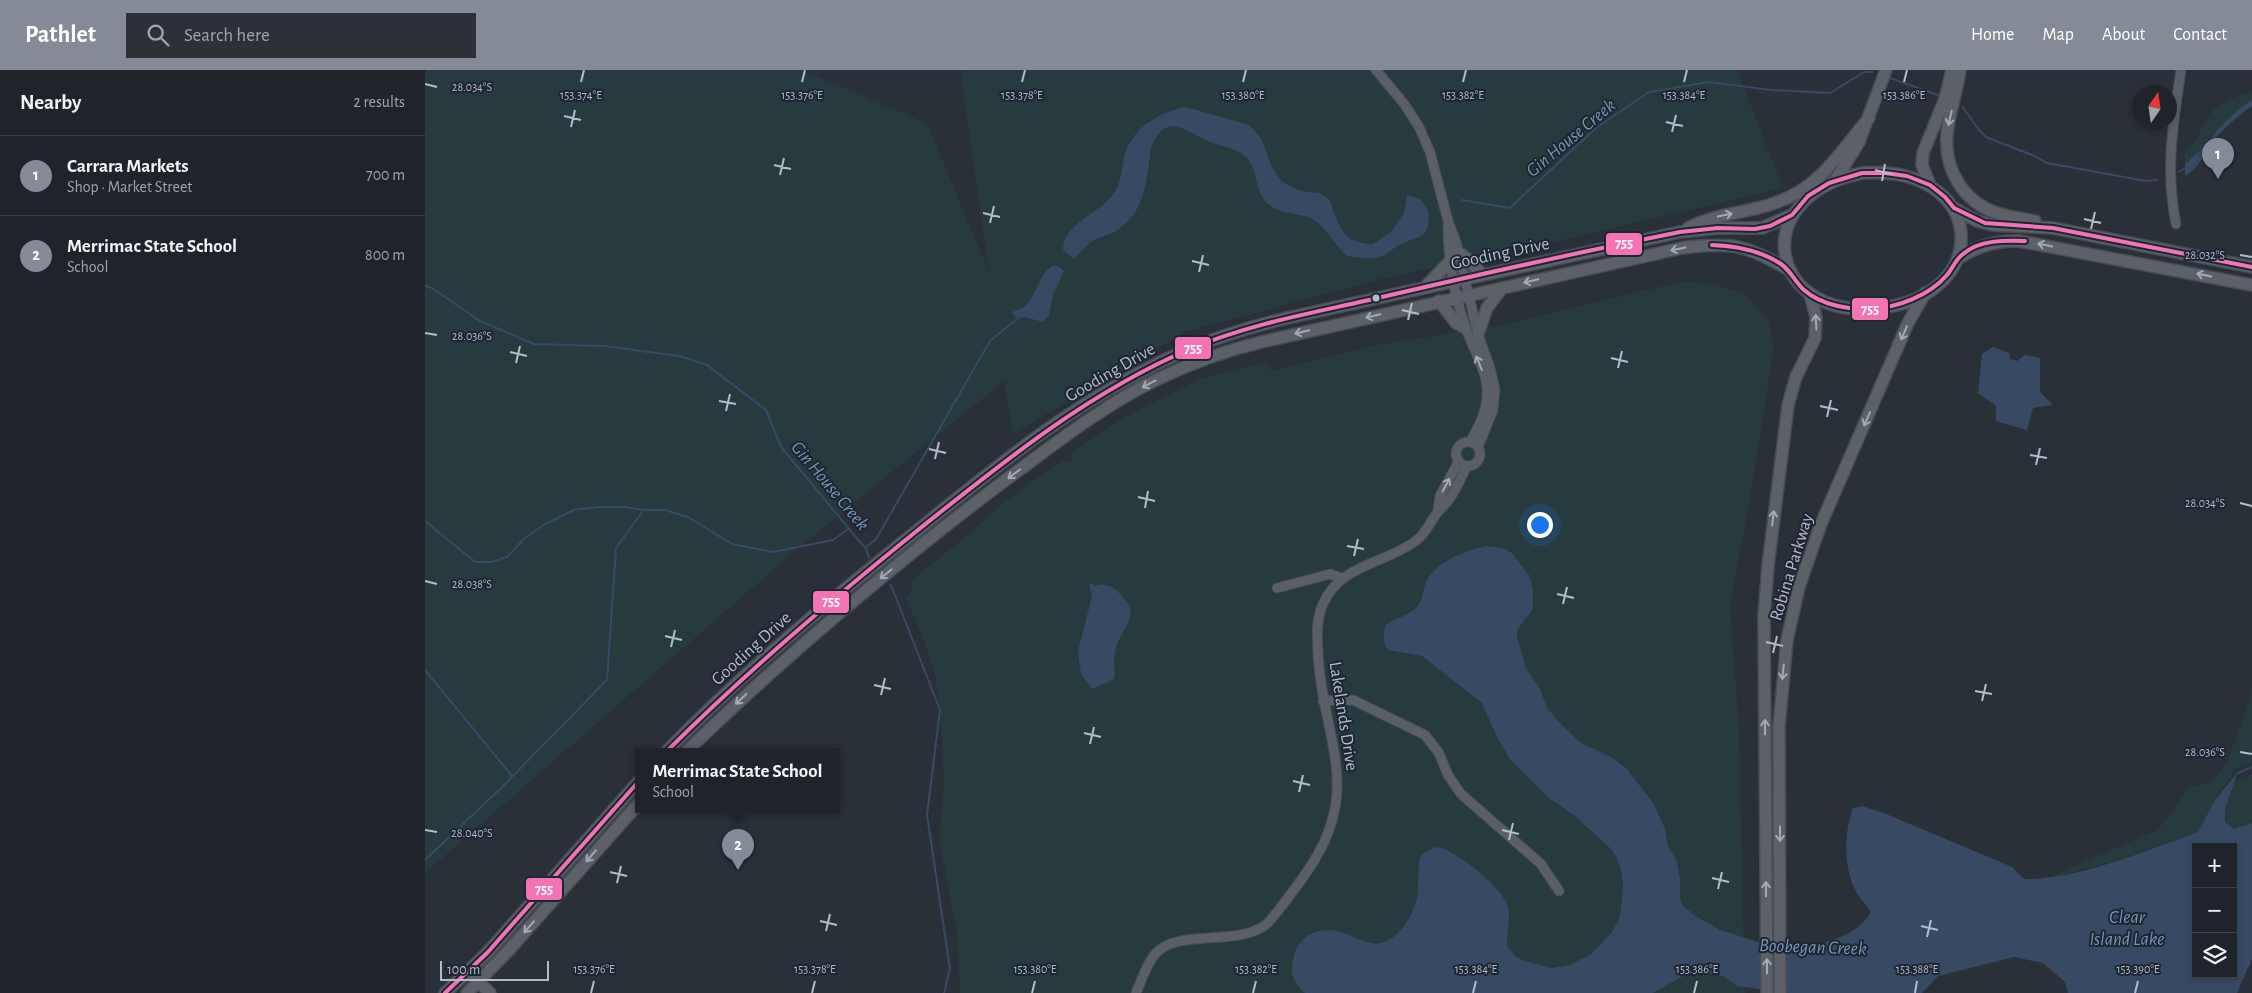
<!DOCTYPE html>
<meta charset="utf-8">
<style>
body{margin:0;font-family:"Alegreya Sans",sans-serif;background:#2d3036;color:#f1f3f6}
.controls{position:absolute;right:15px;bottom:15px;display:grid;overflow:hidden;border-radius:0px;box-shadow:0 2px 8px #0003}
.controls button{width:45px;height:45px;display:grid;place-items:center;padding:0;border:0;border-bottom:1px solid #3d4147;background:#20242a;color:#f1f3f6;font:25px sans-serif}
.compass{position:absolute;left:1707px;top:15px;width:45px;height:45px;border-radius:50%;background:#20242a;box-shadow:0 2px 8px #0003;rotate:13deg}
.scale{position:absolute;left:15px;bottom:12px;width:109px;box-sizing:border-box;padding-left:5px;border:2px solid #b4bcc9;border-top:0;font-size:14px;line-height:18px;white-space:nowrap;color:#b4bcc9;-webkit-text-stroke:4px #1d2633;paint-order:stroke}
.you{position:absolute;left:1114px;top:454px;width:18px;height:18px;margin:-12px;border:4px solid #fff;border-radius:50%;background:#1a73e8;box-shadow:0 0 0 8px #1a73e833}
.badge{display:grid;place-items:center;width:32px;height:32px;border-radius:50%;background:#848b96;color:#fff;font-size:16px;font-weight:700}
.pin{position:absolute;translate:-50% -41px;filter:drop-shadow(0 1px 2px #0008)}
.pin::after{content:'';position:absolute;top:26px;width:18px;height:15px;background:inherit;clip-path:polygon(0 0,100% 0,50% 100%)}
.popup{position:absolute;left:210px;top:678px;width:205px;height:65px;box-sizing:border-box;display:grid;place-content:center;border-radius:0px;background:#20242a;filter:drop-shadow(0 1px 4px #0005);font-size:16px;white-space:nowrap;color:#a2a4a8}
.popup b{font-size:19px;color:#f1f3f6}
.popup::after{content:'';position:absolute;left:50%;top:100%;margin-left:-10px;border:10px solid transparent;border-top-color:#20242a}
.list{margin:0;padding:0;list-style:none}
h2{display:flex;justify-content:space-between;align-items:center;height:65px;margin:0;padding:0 20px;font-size:21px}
h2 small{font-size:16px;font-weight:400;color:#a2a4a8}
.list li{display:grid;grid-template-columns:32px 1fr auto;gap:15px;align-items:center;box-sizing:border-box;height:80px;padding:0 20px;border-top:1px solid #3d4147}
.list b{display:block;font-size:19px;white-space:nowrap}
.list p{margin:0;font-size:16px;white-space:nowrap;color:#a2a4a8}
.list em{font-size:16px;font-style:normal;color:#a2a4a8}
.icon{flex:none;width:28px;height:28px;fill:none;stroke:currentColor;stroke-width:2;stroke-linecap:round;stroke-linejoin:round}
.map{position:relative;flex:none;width:1827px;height:923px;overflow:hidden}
header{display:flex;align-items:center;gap:30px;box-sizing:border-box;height:70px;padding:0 25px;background:#848b96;color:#fff}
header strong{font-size:24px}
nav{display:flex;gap:28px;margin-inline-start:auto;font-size:18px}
.search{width:350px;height:45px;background:#2d3036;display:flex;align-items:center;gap:12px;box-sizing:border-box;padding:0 18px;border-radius:0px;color:#a2a4a8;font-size:19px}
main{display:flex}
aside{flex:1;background:#20242a}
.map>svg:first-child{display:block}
.green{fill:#273a3e}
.water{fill:#384963;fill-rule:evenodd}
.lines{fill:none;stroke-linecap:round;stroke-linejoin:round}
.stream{stroke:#384963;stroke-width:2}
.minor-casing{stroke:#484c53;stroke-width:11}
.major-casing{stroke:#484c55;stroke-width:14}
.minor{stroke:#5a5e66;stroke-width:9}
.major{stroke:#5c6168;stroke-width:11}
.bus-1-casing{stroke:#1d2633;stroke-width:8}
.bus-1{stroke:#f373b3;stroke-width:4}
.oneway{stroke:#a2aab6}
.oneway2{stroke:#a2a9b5}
.ticks{fill:none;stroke:#b4bcc9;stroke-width:2}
.bus-dot{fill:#b4bcc9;stroke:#1d2633;stroke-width:2}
.labels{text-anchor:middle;stroke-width:4;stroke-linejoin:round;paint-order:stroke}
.street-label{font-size:18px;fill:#b4bcc9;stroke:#1d2633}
.water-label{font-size:19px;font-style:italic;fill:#7c92b1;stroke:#1d2633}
.ticks-label{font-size:12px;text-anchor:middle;fill:#b4bcc9;stroke:#1d2633;stroke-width:4;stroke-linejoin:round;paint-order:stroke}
.line-badge{stroke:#1d2633;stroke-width:2}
.badge-label{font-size:14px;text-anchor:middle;font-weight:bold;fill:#fff}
</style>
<header>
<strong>Pathlet</strong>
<div class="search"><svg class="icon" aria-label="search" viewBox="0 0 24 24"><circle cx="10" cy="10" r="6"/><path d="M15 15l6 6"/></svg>Search here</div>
<nav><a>Home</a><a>Map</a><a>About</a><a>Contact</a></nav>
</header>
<main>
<aside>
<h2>Nearby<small>2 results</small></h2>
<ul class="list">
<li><span class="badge">1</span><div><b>Carrara Markets</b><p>Shop · Market Street</p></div><em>700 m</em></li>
<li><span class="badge">2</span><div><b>Merrimac State School</b><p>School</p></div><em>800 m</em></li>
</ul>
</aside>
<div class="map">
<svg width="1827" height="923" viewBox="0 0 1827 923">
<rect width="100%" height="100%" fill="#2a3038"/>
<path class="green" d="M0 0H377L502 53 564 202 535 0H1312L1358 118 1099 179 952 210 760 262 588 364 579 311 365 485 0 803Z
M1827 22V30C1800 45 1784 75 1760 94V81C1774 71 1773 63 1781 49 1787 37 1814 24 1827 22Z
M1255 212 1289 214 1319 224 1343 249 1349 277 1326 423 1305 535 1314 660 1320 923H535L532 862 514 769 519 714 516 651 510 603 497 565 480 527 488 520 485 513 495 503 544 464 579 432 638 390 643 393 647 391 646 382 697 349 773 310 810 299 842 293 846 296 845 301 957 274 1072 256Z
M1827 621V692L1811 698 1790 730 1773 762 1694 790 1618 810 1734 759 1765 716 1786 713 1803 691Z
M1827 704V753L1809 759 1801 753 1800 739 1811 710Z"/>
<path class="water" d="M1827 30V36C1813 46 1800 57 1789 70 1780 82 1774 99 1760 106V94C1784 75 1800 45 1827 30Z
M761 37 824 55 836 68 846 95 856 111 876 121 895 123 904 129C914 153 915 174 948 174L967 161 971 154 979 143 982 125 995 129 1003 140C1006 172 993 165 974 175 968 178 964 183 958 186 947 190 933 188 922 186 909 175 900 154 885 148 870 142 855 145 842 133 830 121 833 105 825 92 816 78 801 78 788 73 763 64 743 38 726 77 722 108 721 143 691 161 683 165 674 167 666 172 660 177 655 183 649 189L638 180C639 153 675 143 688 124 696 114 696 104 698 92 703 61 732 42 761 37Z
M629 195 636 198 639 201 628 225 624 245 618 252 599 247 592 249 587 242C592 240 598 239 601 235 612 224 614 203 629 195Z
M1568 277 1584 283 1585 289 1592 291 1600 285 1615 288V322L1628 335 1608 338 1602 360 1571 351V336L1553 323 1557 284Z
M1061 476 1078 478 1087 483 1104 505 1108 520V539L1092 560V566L1101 598 1115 619 1122 638 1134 652 1156 673 1188 688 1201 698 1229 734 1240 759 1243 777 1252 791 1255 810V828L1257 835 1269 845 1295 860 1340 874 1355 883C1385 876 1430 871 1446 842 1442 835 1436 830 1432 823 1418 801 1419 761 1428 738L1437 736 1459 743 1587 797 1599 809C1652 810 1723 780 1773 762L1790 730 1813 702 1800 739V752L1809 759 1827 753V889L1812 923H1643L1640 912 1618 893 1589 887 1513 906 1497 923H1363L1312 916 1298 906 1271 901 1263 903 1228 923H880C872 916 866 908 867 897 869 874 882 859 906 860 928 861 946 884 967 868 982 857 992 837 993 819 994 807 992 796 996 785L1011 777C1030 779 1075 816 1082 834 1087 847 1081 862 1082 876L1091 887 1100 891 1126 898 1145 895 1166 884 1186 863 1193 852 1196 841 1198 814 1196 800 1191 786 1184 777 1150 746 1123 727 1085 689 1071 665 1057 633 997 586 963 580C957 572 958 563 961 555 970 548 983 546 991 538 999 530 997 519 1002 510 1014 490 1040 481 1061 476ZM1771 777H1808V904H1771Z
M666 513 670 516C678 513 685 515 691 520 722 548 695 555 690 582 688 591 691 600 689 609L670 618H667L656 604 653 581 667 526 664 514Z"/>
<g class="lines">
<path class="stream" d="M1465 8 1513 25
M1537 36 1554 60 1561 67 1612 87 1622 93 1721 111 1732 110
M1754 102 1760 98
M1037 130 1085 138 1171 58 1224 22 1284 12 1346 20 1405 23 1439 2H1448
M0 216 7 218 55 251 109 274 179 276 254 286 282 295 341 340 356 377 440 478 451 469 565 271 592 249
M0 451 50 492H66L82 487 99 469 120 454 149 440 173 437H200L219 440H240L263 447 307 474 348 482 408 470 423 459
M441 478 444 488
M466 515 515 640 502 745 525 899 519 923
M0 600 87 706
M1813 703 1827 697
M0 790 76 718 182 610 191 478 218 441"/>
<defs>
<path id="minor" d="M951 0 980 35 994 57 1005 82 1023 151 1031 172 1053 264 1065 298 1070 320 1068 340 1053 377
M1751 154C1740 99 1748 54 1756 0
M1023 156C1023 190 1030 229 1042 261 1048 279 1061 299 1062 319 1063 339 1055 355 1045 372
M1031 384a12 12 0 1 1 24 0a12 12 0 1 1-24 0Z
M1013 441 1015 426 1034 391
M852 518 905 504 917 508
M898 631 928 630 1000 665 1014 683 1023 705 1036 724 1116 794 1134 821
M711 923C716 911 722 893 731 883 754 859 809 876 839 856 848 850 880 805 887 794 938 715 896 664 893 582 892 566 891 550 898 534 915 494 961 494 992 470 1001 463 1005 452 1012 443 1015 439 1019 436 1022 432 1031 422 1036 407 1042 396"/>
<path id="major" d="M1535 0C1532 22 1524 43 1522 64 1519 99 1538 132 1572 143 1584 147 1597 149 1610 151
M1437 103C1560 94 1571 223 1457 238 1345 253 1318 128 1437 103Z
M1410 111 1434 72 1461 0
M1505 115 1497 95 1498 83 1520 29 1527 0
M1529 138 1552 151 1568 155 1628 158 1827 197
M1263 158C1288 145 1317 143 1344 135 1396 119 1412 85 1444 48
M1034 183 1041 188 1057 204
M1532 189C1552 176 1571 170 1594 171L1827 215
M1001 216 1026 190
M1014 231 1031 253 1040 258
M1053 264 1062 238 1077 218
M242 681C315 606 396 538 478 472 567 400 659 322 767 278 798 265 829 256 862 248L1255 162 1293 158H1337L1367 145
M262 681C337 608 416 540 498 474 534 445 571 417 609 389 648 360 689 330 733 309 766 293 800 281 836 272L1257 178C1309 171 1322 176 1366 201
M50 908 65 923
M20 923 63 882 214 711
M42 923 83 881 214 733
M1342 923 1339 546 1343 496 1363 335 1371 307 1390 268 1391 247 1385 224
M1355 923 1354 656 1362 570 1374 517 1396 454 1483 253 1500 223"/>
</defs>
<use href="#minor" class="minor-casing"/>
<use href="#major" class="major-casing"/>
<use href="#minor" class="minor"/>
<use href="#major" class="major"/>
<defs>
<path id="bus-1" d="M1287 175C1311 176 1335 180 1356 194 1366 201 1370 212 1379 220 1396 235 1424 240 1447 239 1473 237 1504 226 1522 205 1528 198 1530 190 1538 184 1554 170 1580 170 1600 171
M242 681C321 602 406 530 493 460 578 392 664 322 765 279 826 253 893 242 957 227 1056 204 1155 182 1255 162L1293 158 1330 159 1345 156 1367 145 1383 126 1404 113 1437 103H1460L1482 106 1505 115 1520 127 1529 138 1560 153 1628 158 1827 197
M20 923 63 882 214 711"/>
</defs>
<use href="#bus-1" class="bus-1-casing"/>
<use href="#bus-1" class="bus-1"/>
</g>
<defs><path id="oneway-shaft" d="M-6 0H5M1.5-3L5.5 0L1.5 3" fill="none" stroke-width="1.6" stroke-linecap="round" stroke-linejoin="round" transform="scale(1.25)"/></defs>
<g class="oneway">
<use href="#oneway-shaft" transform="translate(1525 48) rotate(103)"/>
<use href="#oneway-shaft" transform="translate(1300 145) rotate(-12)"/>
<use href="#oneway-shaft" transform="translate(1620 175) rotate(-169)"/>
<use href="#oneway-shaft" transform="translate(1253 179) rotate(169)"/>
<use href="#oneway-shaft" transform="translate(1779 205) rotate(-169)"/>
<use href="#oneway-shaft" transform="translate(1106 211) rotate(167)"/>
<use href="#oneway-shaft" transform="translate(948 246) rotate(167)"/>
<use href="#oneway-shaft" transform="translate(1391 252) rotate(-93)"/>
<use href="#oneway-shaft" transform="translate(877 262) rotate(167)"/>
<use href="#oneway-shaft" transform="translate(1479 263) rotate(113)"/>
<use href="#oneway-shaft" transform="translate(724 314) rotate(152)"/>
<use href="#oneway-shaft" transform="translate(1442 349) rotate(114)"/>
<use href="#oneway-shaft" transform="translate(589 404) rotate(143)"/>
<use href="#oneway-shaft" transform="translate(1348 448) rotate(-83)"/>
<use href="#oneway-shaft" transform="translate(461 504) rotate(141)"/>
<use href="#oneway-shaft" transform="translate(1358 602) rotate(96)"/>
<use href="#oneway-shaft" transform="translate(316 629) rotate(137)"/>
<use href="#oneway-shaft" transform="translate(1340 657) rotate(-90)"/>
<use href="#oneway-shaft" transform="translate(1355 764) rotate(90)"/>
<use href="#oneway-shaft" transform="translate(166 786) rotate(131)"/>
<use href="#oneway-shaft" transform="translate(1341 819) rotate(-90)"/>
<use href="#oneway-shaft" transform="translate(104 857) rotate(131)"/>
<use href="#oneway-shaft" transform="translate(1342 896) rotate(-90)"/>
</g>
<g class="oneway2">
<use href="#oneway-shaft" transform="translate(1054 293) rotate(-112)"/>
<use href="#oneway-shaft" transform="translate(1021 415) rotate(-62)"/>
</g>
<path class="ticks" d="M156 12 159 0M377 12 380 0M597 12 600 0M818 12 821 0M1038 12 1041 0M1259 12 1262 0M1479 12 1482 0M0 14 12 17M139 46 156 50M1241 52 1258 56M146 57 150 40M1247 62 1251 45M349 95 366 99M1450 100 1467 104M355 105 359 88M1457 111 1460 94M558 143 575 147M1659 149 1676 153M565 153 569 136M1666 159 1670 142M1815 185 1827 187M767 191 784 195M774 202 778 185M977 240 994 244M983 250 987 233M0 263 12 265M85 282 102 286M1186 288 1203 292M91 293 95 276M1193 298 1197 281M294 331 311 334M1395 336 1413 340M301 341 305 324M1402 347 1406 330M504 379 521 383M1605 385 1622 388M510 389 514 372M1611 395 1615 378M713 427 730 431M1815 433 1827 436M720 438 723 421M922 476 939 479M929 486 933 469M0 511 12 514M1132 524 1149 528M1138 534 1142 517M240 566 257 570M1341 572 1358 576M246 577 250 560M1348 583 1352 566M449 615 466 619M1550 621 1567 624M456 625 460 608M1557 631 1561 614M659 663 676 667M665 674 669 657M1815 682 1827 684M868 711 885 715M874 722 878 705M0 760 12 762M1077 760 1094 764M1084 770 1088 753M185 802 202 806M1287 808 1304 812M192 813 196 796M1293 819 1297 802M395 851 412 855M1496 856 1513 860M401 861 405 844M1502 867 1506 850M166 923 169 911M387 923 390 911M607 923 610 911M828 923 831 911M1048 923 1051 911M1269 923 1272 911M1490 923 1492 911M1710 923 1713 911"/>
<circle class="bus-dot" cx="951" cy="228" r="4.5"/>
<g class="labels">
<g class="street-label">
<text transform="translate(1075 183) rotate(-12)" y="6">Gooding Drive</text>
<text transform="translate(685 302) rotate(-30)" y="6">Gooding Drive</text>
<text transform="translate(1366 497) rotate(-73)" y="6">Robina Parkway</text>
<text transform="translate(326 578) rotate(-42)" y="6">Gooding Drive</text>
<text transform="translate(919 646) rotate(81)" y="6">Lakelands Drive</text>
</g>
<g class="water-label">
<text transform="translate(1145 67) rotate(-40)" y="7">Gin House Creek</text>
<text transform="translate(406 415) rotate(50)" y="7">Gin House Creek</text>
<text x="1702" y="853">Clear<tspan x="1702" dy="22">Island Lake</tspan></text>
<text transform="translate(1388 876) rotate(2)" y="7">Boobegan Creek</text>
</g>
</g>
<g class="ticks-label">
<text x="47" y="21">28.034°S</text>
<text x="156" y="29">153.374°E</text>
<text x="377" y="29">153.376°E</text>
<text x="597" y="29">153.378°E</text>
<text x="818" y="29">153.380°E</text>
<text x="1038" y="29">153.382°E</text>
<text x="1259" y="29">153.384°E</text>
<text x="1479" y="29">153.386°E</text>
<text x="1780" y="189">28.032°S</text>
<text x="47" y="270">28.036°S</text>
<text x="1780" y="437">28.034°S</text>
<text x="47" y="518">28.038°S</text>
<text x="1780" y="686">28.036°S</text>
<text x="47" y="767">28.040°S</text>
<text x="169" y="903">153.376°E</text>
<text x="390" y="903">153.378°E</text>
<text x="610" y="903">153.380°E</text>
<text x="831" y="903">153.382°E</text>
<text x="1051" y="903">153.384°E</text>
<text x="1272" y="903">153.386°E</text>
<text x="1492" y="903">153.388°E</text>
<text x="1713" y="903">153.390°E</text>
</g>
<g class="line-badge">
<rect x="1180" y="162" width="38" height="24" rx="5" fill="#f373b3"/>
<rect x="1426" y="227" width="38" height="24" rx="5" fill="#f373b3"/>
<rect x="749" y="266" width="38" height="24" rx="5" fill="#f373b3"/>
<rect x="387" y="520" width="38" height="24" rx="5" fill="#f373b3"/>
<rect x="100" y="807" width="38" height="24" rx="5" fill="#f373b3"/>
</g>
<g class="badge-label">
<text x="1199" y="178">755</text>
<text x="1445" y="244">755</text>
<text x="768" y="283">755</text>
<text x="406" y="536">755</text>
<text x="119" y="824">755</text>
</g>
</svg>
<div class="controls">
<button>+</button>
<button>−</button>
<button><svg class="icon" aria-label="layers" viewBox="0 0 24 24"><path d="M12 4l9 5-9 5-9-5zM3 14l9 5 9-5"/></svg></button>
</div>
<svg class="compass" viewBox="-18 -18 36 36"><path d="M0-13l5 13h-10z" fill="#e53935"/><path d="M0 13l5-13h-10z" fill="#a2a4a8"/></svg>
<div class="scale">100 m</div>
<div class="you"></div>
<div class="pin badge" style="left:1793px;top:109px">1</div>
<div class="pin badge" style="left:313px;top:800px">2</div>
<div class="popup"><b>Merrimac State School</b>School</div>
</div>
</main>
